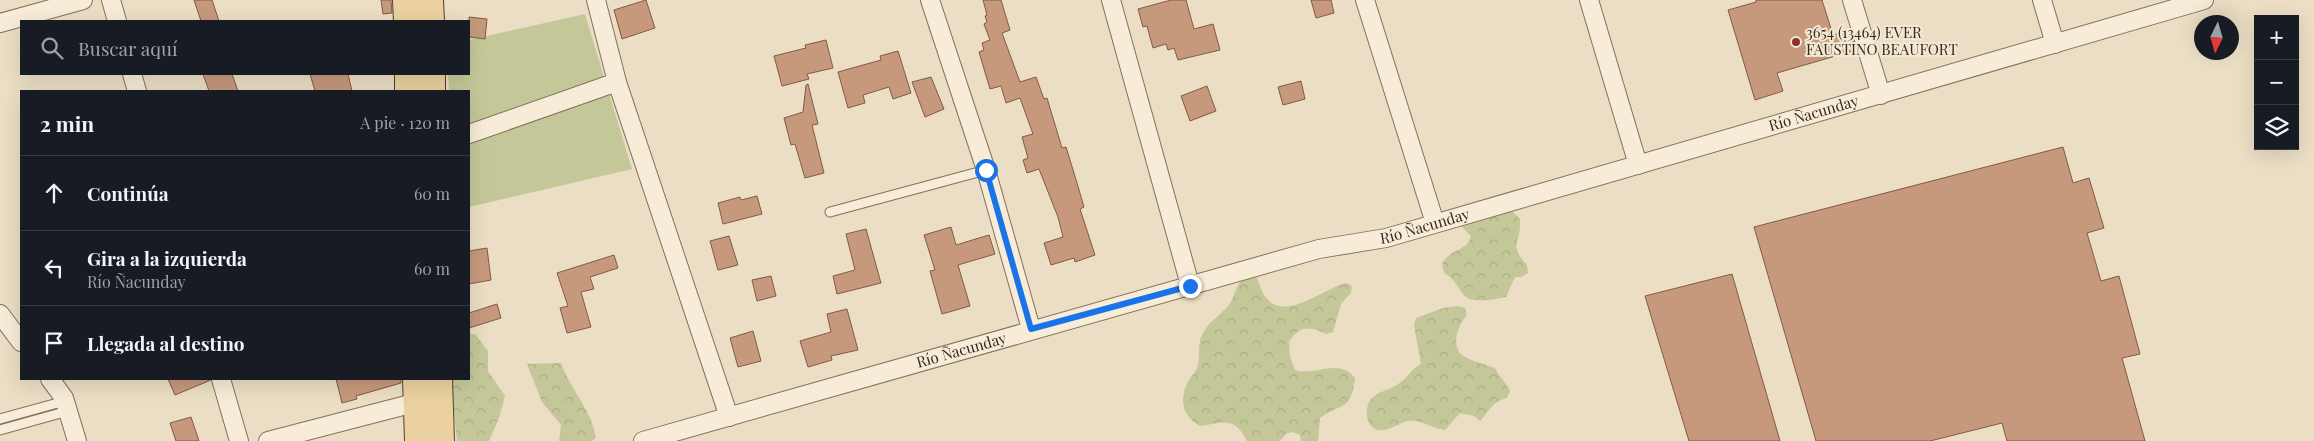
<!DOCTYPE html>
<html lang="es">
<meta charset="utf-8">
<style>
body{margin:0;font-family:"Playfair Display",serif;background:#20242c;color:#f1f3f6}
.controls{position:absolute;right:15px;top:15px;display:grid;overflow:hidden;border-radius:0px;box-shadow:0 5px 20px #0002}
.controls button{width:45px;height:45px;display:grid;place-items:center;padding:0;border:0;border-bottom:1px solid #363941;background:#171b24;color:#f1f3f6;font:25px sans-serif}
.compass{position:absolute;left:2194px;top:15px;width:45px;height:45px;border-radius:50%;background:#171b24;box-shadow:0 5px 20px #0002;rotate:185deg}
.stop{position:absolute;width:15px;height:15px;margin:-11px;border:4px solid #1a73e8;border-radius:50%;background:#fff}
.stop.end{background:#1a73e8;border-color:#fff;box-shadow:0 1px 5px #0008}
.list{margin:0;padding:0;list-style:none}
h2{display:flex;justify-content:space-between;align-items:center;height:65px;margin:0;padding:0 20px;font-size:21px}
h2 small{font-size:16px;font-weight:400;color:#9ea1a6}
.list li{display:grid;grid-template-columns:32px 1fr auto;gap:15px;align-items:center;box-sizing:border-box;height:75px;padding:0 20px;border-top:1px solid #363941}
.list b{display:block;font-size:19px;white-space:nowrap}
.list p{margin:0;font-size:16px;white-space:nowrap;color:#9ea1a6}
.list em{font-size:16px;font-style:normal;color:#9ea1a6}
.icon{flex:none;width:28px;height:28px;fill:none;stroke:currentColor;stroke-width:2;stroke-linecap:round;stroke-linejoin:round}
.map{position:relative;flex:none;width:2314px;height:441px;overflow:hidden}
.search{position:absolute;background:#171b24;box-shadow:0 5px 20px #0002;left:20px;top:20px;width:450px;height:55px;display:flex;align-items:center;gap:12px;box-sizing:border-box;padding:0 18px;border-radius:0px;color:#9ea1a6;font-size:19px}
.panel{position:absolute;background:#171b24;box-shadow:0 5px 20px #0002;left:20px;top:90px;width:450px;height:290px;border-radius:0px}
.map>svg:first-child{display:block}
.forest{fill:url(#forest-crowns)}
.park{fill:#c4c899}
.building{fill:#c6997d;stroke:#825a44}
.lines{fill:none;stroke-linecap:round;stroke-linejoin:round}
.lane-casing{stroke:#84705c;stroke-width:11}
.street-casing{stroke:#84705c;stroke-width:20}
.primary-casing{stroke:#523f30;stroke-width:30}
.lane{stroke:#f6ecd7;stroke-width:9}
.street{stroke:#f6ecd7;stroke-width:18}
.primary{stroke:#ebd19f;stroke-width:28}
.route{stroke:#1a73e8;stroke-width:6}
.poi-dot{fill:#8f3034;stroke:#f3e9d3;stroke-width:2}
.labels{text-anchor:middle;stroke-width:4;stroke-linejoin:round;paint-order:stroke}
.poi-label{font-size:15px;fill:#35291f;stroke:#f3e9d3;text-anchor:start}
.street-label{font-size:15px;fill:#35291f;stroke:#f3e9d3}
</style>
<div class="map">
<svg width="2314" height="441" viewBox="0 0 2314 441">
<defs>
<pattern id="forest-crowns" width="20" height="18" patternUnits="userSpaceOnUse" patternTransform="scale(1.25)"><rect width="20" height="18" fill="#c4c899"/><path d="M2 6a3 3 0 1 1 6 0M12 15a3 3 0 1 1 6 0" fill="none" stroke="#a9ac83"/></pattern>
</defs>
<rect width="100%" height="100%" fill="#ebdec4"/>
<path class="forest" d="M1510 209 1520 219C1522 243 1507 243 1527 265L1528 273 1522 277H1515L1506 297C1496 299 1470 305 1463 294 1456 285 1455 279 1444 273L1442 264C1450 248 1467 252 1471 236L1460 225Z
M1250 275 1257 278C1259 283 1261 288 1263 293 1281 326 1322 289 1346 283L1352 286 1351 293 1341 304 1333 332 1326 334C1310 326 1299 325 1289 342L1290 356 1295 370C1315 377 1338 357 1355 378 1351 412 1342 402 1320 418L1318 441H1301L1300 435 1293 432 1286 434 1280 441H1247C1234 415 1223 423 1200 426 1182 416 1178 399 1189 380 1191 376 1195 373 1197 368 1200 360 1198 350 1200 341 1204 324 1219 317 1229 305 1237 294 1235 280 1250 275Z
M1458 306 1465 308 1467 315C1459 324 1450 344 1462 355 1468 360 1487 365 1495 368 1499 377 1506 382 1510 391L1507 398C1492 401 1490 411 1480 421L1474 416 1460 413 1445 430C1433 429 1422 419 1408 421 1398 423 1386 434 1375 429 1371 427 1368 422 1367 417 1365 390 1386 394 1401 382 1409 376 1412 368 1421 364L1414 325 1416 318 1443 308Z
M469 334H475L488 351V371L505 396 499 418 489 441H457L453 404 445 379H469Z
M561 363C571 391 591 408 596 438L592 441H559L561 425 542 402 527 364Z"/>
<path class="park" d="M585 14 632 169 469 207V91H449L448 74H469V40Z"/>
<path class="building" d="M194 0H212L219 21H201Z
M381 0H391L392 13 383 14Z
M646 0 655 28 622 39 614 10Z
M983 0H1001L1010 30 1002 33 1020 82 1036 77 1044 99 1047 98 1062 148 1066 147 1077 183 1084 207 1080 209 1095 255 1075 262 1074 258 1051 265 1044 243 1063 237 1058 217 1039 169 1027 173 1023 160 1028 158 1022 137 1033 134 1020 98 1006 103 1001 86 990 89 979 52 984 50 982 43 990 40 984 24 987 22 985 16 987 15Z
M1171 0H1186L1194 29 1213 24 1220 50 1178 60 1174 48 1168 50 1166 44 1153 48 1147 26 1143 27 1138 9Z
M1311 0H1331L1334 13 1316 18Z
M1756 0H1822L1833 35 1850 30 1856 50 1777 73 1783 91 1755 100 1728 10 1756 2Z
M469 17 487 19 485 39 469 37Z
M826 40 833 68 807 74 809 79 782 86 774 56 806 48 805 45Z
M898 51 911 93 893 99 889 87 863 95 865 103 848 108 838 72 881 60 880 56Z
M203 74H232L238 91H209Z
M310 74H348L352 91H315Z
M931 77 944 109 925 117 912 82Z
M1301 81 1305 99 1283 105 1278 87Z
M808 84 818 124 812 125 824 173 805 178 795 144 791 145 784 118 803 112 806 85Z
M1207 86 1216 111 1190 121 1181 96Z
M2063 147 2073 183 2089 178 2104 228 2087 233 2101 281 2119 276 2140 354 2122 358 2145 441H2007L2002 423 1930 441H1816L1754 227Z
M757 196 762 214 723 224 718 203 740 197 741 200Z
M951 227 956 245 989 235 995 254 958 265 970 306 942 314 930 271 935 270 924 235Z
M866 229 881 283 837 294 833 276 855 270 846 234Z
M729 236 738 265 718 270 710 241Z
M487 248 491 280 469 284V251Z
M614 255 618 268 590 277 594 289 581 292 591 327 567 333 560 308 568 306 557 273Z
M1732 274 1780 441H1689L1645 296Z
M771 276 776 296 757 301 752 280Z
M497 304 501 318 469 328V313Z
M847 309 858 350 831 356 832 360 808 367 800 341 831 332 827 314Z
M753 331 761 361 738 367 730 338Z
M168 379H211V380L175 395Z
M336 379H401V383L356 396 357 399 342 403Z
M191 417 199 441H176L170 423Z"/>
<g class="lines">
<defs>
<path id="lane" d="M830 212 986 170
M0 419 65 401
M0 430 68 411"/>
<g id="street">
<path d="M111 0 117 21"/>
<path d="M596 0 617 82 729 417"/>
<path d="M930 0 986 170 1031 329"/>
<path d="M1111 0 1190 285"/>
<path d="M1365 0 1435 223"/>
<path d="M1589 0 1638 165"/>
<path d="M1852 0 1881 95"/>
<path d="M2042 0 2055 44"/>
<path d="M0 23 83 0"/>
<path d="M132 74 137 91"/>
<path d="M469 134 617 82"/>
<path d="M0 314 21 342"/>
<path d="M50 379 64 398 77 441"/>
<path d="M221 379 239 441"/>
<path d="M268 441 418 402"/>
<path id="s1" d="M643 441 1319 249 1386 238 2204 0"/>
</g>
<path id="primary" d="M407 0 408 21
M429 0 430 21
M409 74V91
M431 74V91
M417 379 419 441
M438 379 440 441"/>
</defs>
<use href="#lane" class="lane-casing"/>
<use href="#street" class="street-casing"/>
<use href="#primary" class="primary-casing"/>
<use href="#lane" class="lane"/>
<use href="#street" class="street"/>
<use href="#primary" class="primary"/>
</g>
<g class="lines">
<path class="route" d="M986 170 1031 329 1190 286"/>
</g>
<circle class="poi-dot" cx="1796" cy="42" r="5"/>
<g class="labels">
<g class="poi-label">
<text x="1806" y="38">3654 (13464) EVER<tspan x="1806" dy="17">FAUSTINO BEAUFORT</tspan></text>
</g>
<g class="street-label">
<text dy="5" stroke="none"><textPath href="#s1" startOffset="1216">Río Ñacunday</textPath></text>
<text dy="5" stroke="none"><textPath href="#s1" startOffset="811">Río Ñacunday</textPath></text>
<text dy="5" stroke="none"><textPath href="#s1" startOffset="331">Río Ñacunday</textPath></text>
</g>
</g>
</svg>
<div class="controls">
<button>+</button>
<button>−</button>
<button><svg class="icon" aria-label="layers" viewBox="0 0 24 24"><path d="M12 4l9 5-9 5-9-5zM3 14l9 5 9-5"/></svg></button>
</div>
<svg class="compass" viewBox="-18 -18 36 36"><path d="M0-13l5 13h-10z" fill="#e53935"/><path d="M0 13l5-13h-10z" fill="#9ea1a6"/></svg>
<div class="stop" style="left:986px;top:170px"></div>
<div class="stop end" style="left:1190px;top:286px"></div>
<div class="search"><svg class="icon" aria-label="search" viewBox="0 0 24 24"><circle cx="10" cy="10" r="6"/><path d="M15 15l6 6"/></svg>Buscar aquí</div>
<section class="panel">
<h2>2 min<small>A pie · 120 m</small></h2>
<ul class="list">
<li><svg class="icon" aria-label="ahead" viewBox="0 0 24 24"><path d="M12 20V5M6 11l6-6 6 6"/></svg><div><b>Continúa</b></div><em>60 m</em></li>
<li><svg class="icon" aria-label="left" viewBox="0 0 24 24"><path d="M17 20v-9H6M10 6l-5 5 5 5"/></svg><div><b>Gira a la izquierda</b><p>Río Ñacunday</p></div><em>60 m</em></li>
<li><svg class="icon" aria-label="arrive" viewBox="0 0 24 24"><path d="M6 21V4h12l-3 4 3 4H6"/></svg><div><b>Llegada al destino</b></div></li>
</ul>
</section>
</div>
